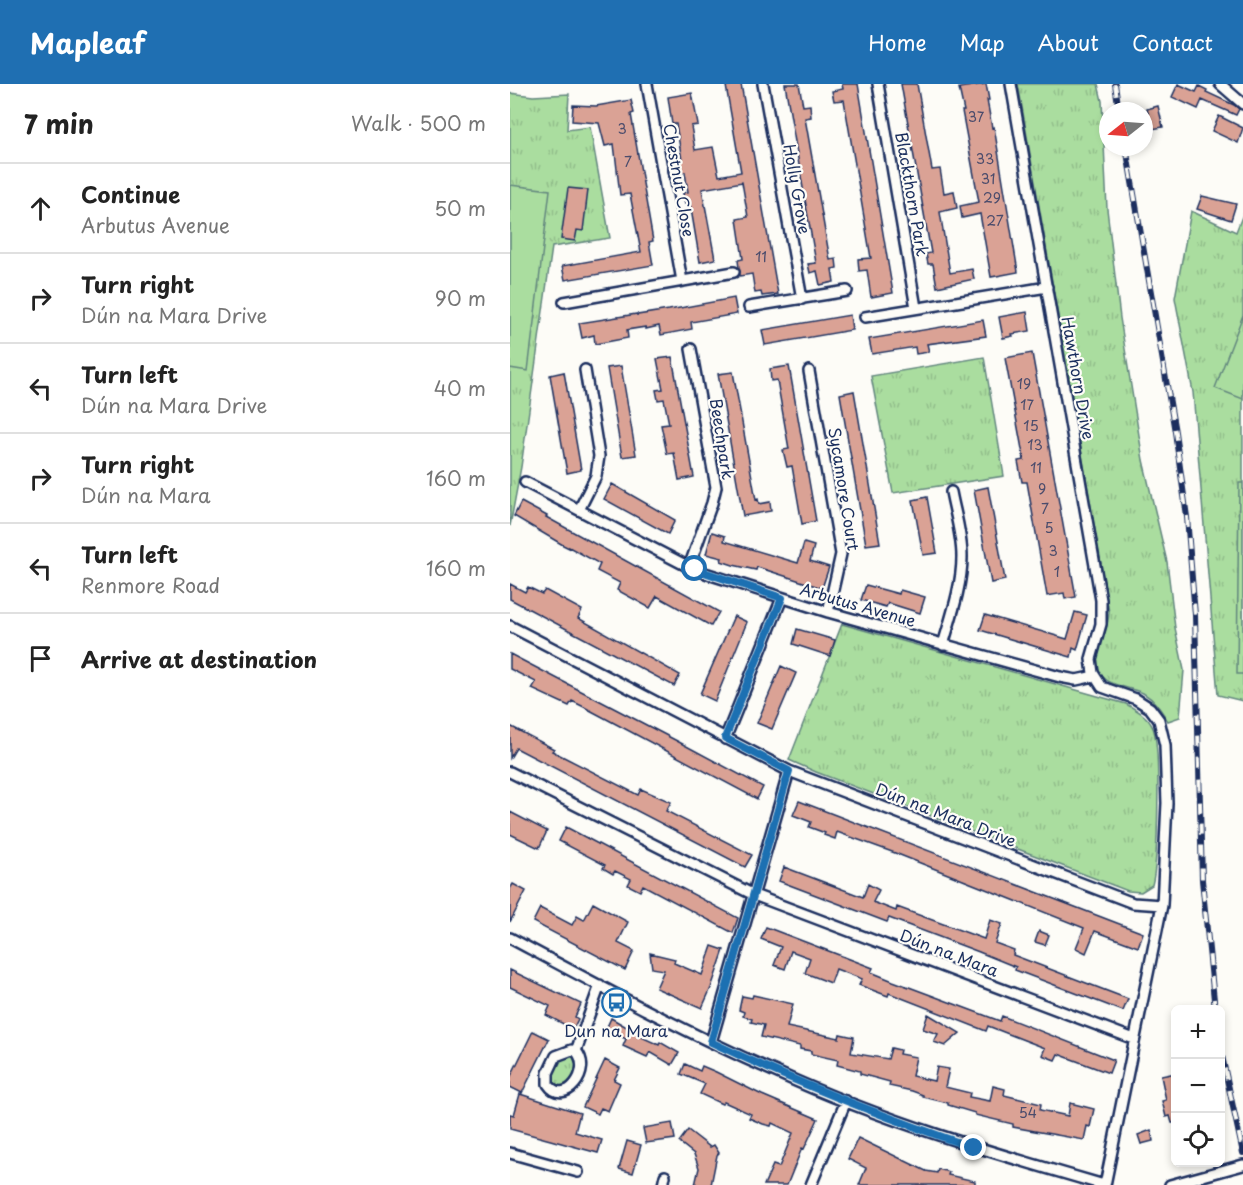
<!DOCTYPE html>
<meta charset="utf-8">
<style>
body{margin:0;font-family:"Playpen Sans",sans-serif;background:#f2f2f2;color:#222}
.controls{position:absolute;right:18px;bottom:18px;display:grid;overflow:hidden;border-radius:9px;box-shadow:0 3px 9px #0003}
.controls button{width:54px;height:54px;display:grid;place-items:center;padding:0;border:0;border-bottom:2px solid #e0e0e0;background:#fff;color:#222;font:30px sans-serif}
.compass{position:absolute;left:589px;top:18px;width:54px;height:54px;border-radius:50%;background:#fff;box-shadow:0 3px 9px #0003;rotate:253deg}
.stop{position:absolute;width:18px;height:18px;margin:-14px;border:4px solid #1f6fb2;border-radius:50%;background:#fff}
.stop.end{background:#1f6fb2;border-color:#fff;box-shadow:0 2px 6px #0008}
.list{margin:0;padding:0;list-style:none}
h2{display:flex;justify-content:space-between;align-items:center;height:78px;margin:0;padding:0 24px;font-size:26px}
h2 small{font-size:20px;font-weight:400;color:#767676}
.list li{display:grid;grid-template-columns:39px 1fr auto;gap:18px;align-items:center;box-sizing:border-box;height:90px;padding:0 24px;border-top:2px solid #e0e0e0}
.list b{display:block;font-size:22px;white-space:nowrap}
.list p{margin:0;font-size:20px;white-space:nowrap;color:#767676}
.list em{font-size:20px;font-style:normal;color:#767676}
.icon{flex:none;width:33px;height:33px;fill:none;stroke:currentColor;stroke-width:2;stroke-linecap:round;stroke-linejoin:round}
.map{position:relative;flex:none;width:733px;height:1101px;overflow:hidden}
header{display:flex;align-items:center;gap:36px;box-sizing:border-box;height:84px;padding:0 30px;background:#1f6fb2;color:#fff}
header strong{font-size:28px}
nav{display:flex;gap:33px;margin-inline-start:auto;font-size:21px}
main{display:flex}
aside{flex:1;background:#fff}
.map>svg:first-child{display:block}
.grass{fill:url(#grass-tufts);stroke:#62867e;stroke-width:1.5}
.pitch{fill:#aadd9f;stroke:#62867e;stroke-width:1.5}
.building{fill:#daa295;stroke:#1b2f5e;stroke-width:1.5}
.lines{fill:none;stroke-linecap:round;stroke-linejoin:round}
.minor-casing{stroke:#1b2f5e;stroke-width:14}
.minor{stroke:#fdfcf7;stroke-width:9}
.rail-casing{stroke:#1b2f5e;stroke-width:6}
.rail{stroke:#fdfcf7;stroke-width:4;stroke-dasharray:11;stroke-linecap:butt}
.route{stroke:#1f6fb2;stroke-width:8}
.labels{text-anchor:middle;stroke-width:4.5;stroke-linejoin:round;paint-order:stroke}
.number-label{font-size:14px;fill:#4b4c6c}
.street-label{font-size:16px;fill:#1b2f5e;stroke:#fdfcf7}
.poi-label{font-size:16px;fill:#1b2f5e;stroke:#fdfcf7}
</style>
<header>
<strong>Mapleaf</strong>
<nav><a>Home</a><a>Map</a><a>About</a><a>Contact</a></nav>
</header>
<main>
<aside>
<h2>7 min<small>Walk · 500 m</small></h2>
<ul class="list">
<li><svg class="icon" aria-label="ahead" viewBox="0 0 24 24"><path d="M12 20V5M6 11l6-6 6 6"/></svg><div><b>Continue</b><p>Arbutus Avenue</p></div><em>50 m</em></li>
<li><svg class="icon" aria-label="right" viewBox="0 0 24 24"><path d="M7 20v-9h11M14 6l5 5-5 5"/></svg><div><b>Turn right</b><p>Dún na Mara Drive</p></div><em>90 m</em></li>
<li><svg class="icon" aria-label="left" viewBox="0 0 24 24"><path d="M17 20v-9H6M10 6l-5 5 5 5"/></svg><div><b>Turn left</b><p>Dún na Mara Drive</p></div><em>40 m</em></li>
<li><svg class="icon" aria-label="right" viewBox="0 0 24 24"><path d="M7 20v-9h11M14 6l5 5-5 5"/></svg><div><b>Turn right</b><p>Dún na Mara</p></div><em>160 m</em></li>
<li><svg class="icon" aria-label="left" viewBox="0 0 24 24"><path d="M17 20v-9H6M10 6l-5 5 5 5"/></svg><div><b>Turn left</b><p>Renmore Road</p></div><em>160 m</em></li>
<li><svg class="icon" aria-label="arrive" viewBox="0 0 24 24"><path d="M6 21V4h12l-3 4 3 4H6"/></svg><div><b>Arrive at destination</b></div></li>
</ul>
</aside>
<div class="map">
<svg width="733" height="1101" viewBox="0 0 733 1101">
<defs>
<pattern id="grass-tufts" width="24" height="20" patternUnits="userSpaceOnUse" patternTransform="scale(1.5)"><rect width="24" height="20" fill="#aadd9f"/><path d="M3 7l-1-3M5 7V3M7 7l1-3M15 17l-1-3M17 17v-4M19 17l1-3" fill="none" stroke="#92be8b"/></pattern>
</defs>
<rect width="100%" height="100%" fill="#fdfcf7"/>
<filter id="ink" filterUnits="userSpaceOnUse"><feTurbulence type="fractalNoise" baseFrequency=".0167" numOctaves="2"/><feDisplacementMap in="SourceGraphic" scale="12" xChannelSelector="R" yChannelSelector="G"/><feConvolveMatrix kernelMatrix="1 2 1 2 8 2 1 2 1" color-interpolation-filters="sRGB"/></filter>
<g filter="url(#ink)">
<path class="grass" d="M508 0H588L592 17 597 125 610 234 633 376 657 478 665 544 674 586 670 633 658 637C651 626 645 616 633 609 616 601 588 603 587 578 587 561 599 545 599 528Z
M0 9 23 12 59 10 57 46 80 43 100 154 42 163 11 383 0 442Z
M681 127 726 148 733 130V617L708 611 683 308 665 214Z
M474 273 494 392 383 409 361 292Z
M332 540 616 620C627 626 638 632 643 644 651 663 648 780 642 801L631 808 618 807 306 688 279 676Z
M62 971 68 982C65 993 62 999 52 1004L48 1003 42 996 43 986 50 975Z"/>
<path class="pitch" d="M0 101 40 106 18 287 0 284Z
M733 231V315L705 304Z
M729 399H733V590H727Z"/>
<path class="building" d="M231 0 268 210 252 212 251 208 245 209 242 190 230 192 228 176 233 175 227 135 238 133 232 98 192 105 205 175 190 178 180 119 175 120 173 109 178 108 175 88 170 89 167 77 172 76 166 40H162L158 13 182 9 188 41 181 42 185 66 203 63 209 92 231 88 216 2Z
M275 0H289L293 22 300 21 301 33 295 34 320 176 326 175 327 184 322 185 324 198 310 201 307 187 300 189 298 180 306 179Z
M332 0H348L383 209 361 213 357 186 349 187 348 175 361 174 334 16 324 17 322 7 333 5Z
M391 0H407L422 86 430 85 434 109 444 107 447 124 430 128 440 189 462 185 464 195 427 203 423 180H418L416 170 421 169Z
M476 0 479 16H477L482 44 484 43 508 188 481 193 470 130 452 134 450 122 469 118 452 27H454L449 4Z
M668 0 686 8 689 2 697 6 696 8 724 21 729 25 726 31 692 16 688 25 662 13Z
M121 16 124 29 121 30 143 157 139 158 143 181 55 196 52 182 131 168 120 110 110 111 104 60 95 62 89 39 62 37 63 21 86 22Z
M648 22 653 43 637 46 634 33 639 32 637 25Z
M709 32 733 44 728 59 702 47Z
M58 104 78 106 73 147 67 146 65 157 51 155Z
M692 112 726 120 721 136 687 125Z
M224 214 227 230 181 238 182 245 151 251 149 242 136 245V243L117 246 118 254 85 260 84 251 72 254 69 239 127 230V231L159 226Z
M517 228 520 247 502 250 503 252 493 254 489 233Z
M340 231 342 246 255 261 252 246Z
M473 236 476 252 417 260 419 268 406 270 405 263 362 270 359 255Z
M522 269 566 513 555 515 554 509 537 512 517 398H512L508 377 514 376 495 274Z
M162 273 184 393 169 396 164 369 157 370 151 341 159 340 154 315 148 316 146 306 153 305 147 275Z
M111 282 126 371 112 373 97 284Z
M279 282 306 437 292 440 282 382 277 383 273 366 279 365 267 296 261 297 260 285Z
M54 288 71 386 57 389 40 291Z
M223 288 246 416 248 415 249 420 260 418 261 427 233 432 208 290Z
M344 307 370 459 356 461 330 310Z
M102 400 165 436 158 450 94 415Z
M478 403 495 496 481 499 464 406Z
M417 413 427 469 413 471 403 416Z
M11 418 37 432 36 433 209 528 201 542 147 512 140 524 107 506 110 499 87 487 90 480 59 463V464L53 461 4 432Z
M202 448 215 452 214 457 288 479 294 459 304 462 300 477 319 483 312 504 247 483 246 486 223 481 211 477 212 474 196 470Z
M0 500 15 508 18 503 32 510 35 506 72 526 68 534 170 591 164 602 0 515Z
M356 501 389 510 390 506 415 513 410 529 378 519 376 523 351 516Z
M565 528 577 531 567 566 563 564 561 573 470 546 475 531 557 555Z
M224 532 237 538 205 617 190 610Z
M287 545 325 556 320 572 283 560Z
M0 570 167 657 253 703 247 715 74 623 62 617 59 622 22 605 26 598 0 585Z
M271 582 286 589 262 645 247 639Z
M0 642 44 665 42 667 128 711 131 705 161 718 156 727 242 771 235 783 6 664 0 674Z
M289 717 633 849 628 863 585 847 576 869 566 864 574 844 385 769 327 748 325 755 314 751 315 749 299 743 301 738 283 731Z
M0 728 37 747 29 764 0 750Z
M56 743 228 834 223 849 133 801 130 807 118 801 121 795 105 787 103 790 93 784 95 781 49 757Z
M274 783 353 813 358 800 369 806 363 818 386 827 387 823 474 855 480 836 492 840 485 859 504 866 503 871 618 915 613 927 505 886 506 883 469 868 379 834 377 838 269 797Z
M3 800 16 807 0 838V805Z
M83 819 118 838 108 859 124 867 115 886 23 838 30 824 62 841 67 832 74 836Z
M256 843 363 884 361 888 383 897 490 937 492 932 604 976 599 989 548 970 545 976 532 971 535 964 514 956 478 942 476 947 379 909 378 912 349 901 352 895 326 885 321 899 295 889 300 874 281 867 275 885 264 881 271 863 251 855Z
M529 847 539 851 535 861 525 858Z
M202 862 214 866 201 904 192 924 146 904 154 886 142 884 140 869 165 875 164 879 192 891Z
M0 886 71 920 65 933 68 935 63 945 36 931 40 922 0 903Z
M243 911 283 920 277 943 329 954 330 950 344 953 341 969 378 975 381 964 390 966 389 970 406 973 402 992 424 997 427 983 439 985 435 1003 460 1009 459 1013 480 1017 483 1002 495 1005 494 1011 531 1020 530 1026 558 1032 560 1019 584 1025 580 1043 577 1042 574 1056 503 1043V1040L465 1031V1029L438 1021V1019L413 1013V1011L402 1007 379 1002 380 998 350 990V987L327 981 328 976 301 970V967L290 965V962L251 953 254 941 241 938 242 935 233 932 234 928 229 926 232 912 242 914Z
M418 930 450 949 435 962 424 958 428 950 413 945Z
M101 934 120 945 121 943 131 948 129 952 149 961 150 958 169 969 162 981 140 968 137 973 113 962 116 955 96 945Z
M23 947 39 955 12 1009 0 1003V994Z
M95 976 110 984 104 996 110 999 98 1027 91 1024 88 1030 73 1023Z
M175 980 190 987 192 982 206 988 252 1011 308 1035 294 1065 292 1064 277 1101H254L263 1081 269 1083 283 1049 262 1039 261 1042 253 1040 239 1034 241 1030 214 1018 212 1020 190 1010 195 1000 171 990Z
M666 989V1039H662L660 1032 656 1033 652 1017 656 1016 651 992Z
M10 1010 70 1029 65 1048 92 1056 88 1069 0 1045V1030L4 1031Z
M162 1039 165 1055 136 1059 133 1044Z
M178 1046 200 1063 204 1061 209 1069 207 1071 201 1101H185L189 1084 184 1070 169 1058Z
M641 1046 643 1057 631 1060 628 1051Z
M348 1054 416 1087 427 1089 428 1085 439 1088 438 1091 465 1097V1101H349L356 1084 338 1075Z
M117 1057 131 1061 123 1089 109 1085Z"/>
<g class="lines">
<defs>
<path id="minor" d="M137 0 172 197
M253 0 292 215
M368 0 406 224
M501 0 591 516V540L581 575 583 589 592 603 626 615 640 624 649 636 655 661 657 719 652 821 595 1101
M710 0 733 20
M54 218 224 188
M239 223 337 207
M355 233 537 203
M299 287 331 470 318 528
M15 398 179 483 198 490 318 528 550 593 566 596 585 592
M69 426 86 392 89 372 75 286
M179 483 202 419 206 403 181 265
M0 542 279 687 623 819 652 821
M433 561C441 533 452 502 452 473 452 451 445 429 441 408
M215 655 272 514
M0 688 244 811 624 955
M0 854C88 901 176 949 268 989 373 1037 483 1069 594 1101
M201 958 279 687
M62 966 66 967C84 987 54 1024 38 1000V989L46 972Z
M66 967 90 901
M0 1069 68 1088
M153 1101 155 1092
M301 1101 336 1017
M660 1101 733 1081"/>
</defs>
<use href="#minor" class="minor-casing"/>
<use href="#minor" class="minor"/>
<defs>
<path id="rail" d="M605 0 609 27
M616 63 665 348 677 433 685 531 692 796 705 926
M710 963 733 1069"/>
</defs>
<use href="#rail" class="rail-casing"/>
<use href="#rail" class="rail"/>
</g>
</g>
<g class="lines" filter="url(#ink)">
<path class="route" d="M185 485 272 514 215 654 279 687 201 958C287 999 374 1033 464 1064"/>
</g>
<defs>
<symbol id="bus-ring" viewBox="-11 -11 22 22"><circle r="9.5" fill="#fdfcf7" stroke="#1f6fb2" stroke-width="1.5"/><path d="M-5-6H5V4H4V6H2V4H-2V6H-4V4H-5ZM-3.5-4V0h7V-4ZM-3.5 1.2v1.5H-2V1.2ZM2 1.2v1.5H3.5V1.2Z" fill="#1f6fb2"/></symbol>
</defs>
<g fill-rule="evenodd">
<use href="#bus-ring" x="90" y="902" width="33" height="33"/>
</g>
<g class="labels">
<g class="number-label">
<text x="466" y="38">37</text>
<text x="112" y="50">3</text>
<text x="475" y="80">33</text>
<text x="118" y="83">7</text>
<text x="478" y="100">31</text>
<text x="482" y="119">29</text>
<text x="485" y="142">27</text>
<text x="251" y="178">11</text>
<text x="514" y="305">19</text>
<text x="517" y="326">17</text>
<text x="521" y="347">15</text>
<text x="525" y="366">13</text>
<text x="526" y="389">11</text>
<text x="532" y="410">9</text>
<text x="535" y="430">7</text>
<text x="539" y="449">5</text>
<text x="543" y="472">3</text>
<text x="547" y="493">1</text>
<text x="518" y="1034">54</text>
</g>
<g class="street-label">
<text transform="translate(169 96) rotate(80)" y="6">Chestnut Close</text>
<text transform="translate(287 105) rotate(80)" y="6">Holly Grove</text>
<text transform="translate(402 110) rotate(80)" y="6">Blackthorn Park</text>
<text transform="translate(568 294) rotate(80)" y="6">Hawthorn Drive</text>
<text transform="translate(212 355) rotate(81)" y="6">Beechpark</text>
<text transform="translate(334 405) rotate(81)" y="6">Sycamore Court</text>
<text transform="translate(348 521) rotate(16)" y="6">Arbutus Avenue</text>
<text transform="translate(436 731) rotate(21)" y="6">Dún na Mara Drive</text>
<text transform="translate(439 869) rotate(21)" y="6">Dún na Mara</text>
</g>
<g class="poi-label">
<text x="106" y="953">Dun na Mara</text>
</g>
</g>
</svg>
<div class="controls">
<button>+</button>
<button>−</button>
<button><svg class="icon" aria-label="locate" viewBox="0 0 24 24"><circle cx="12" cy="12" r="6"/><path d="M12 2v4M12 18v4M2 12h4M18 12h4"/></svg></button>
</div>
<svg class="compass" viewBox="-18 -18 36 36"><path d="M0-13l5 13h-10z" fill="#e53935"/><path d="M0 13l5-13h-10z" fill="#767676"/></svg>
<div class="stop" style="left:185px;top:485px"></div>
<div class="stop end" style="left:464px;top:1064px"></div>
</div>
</main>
